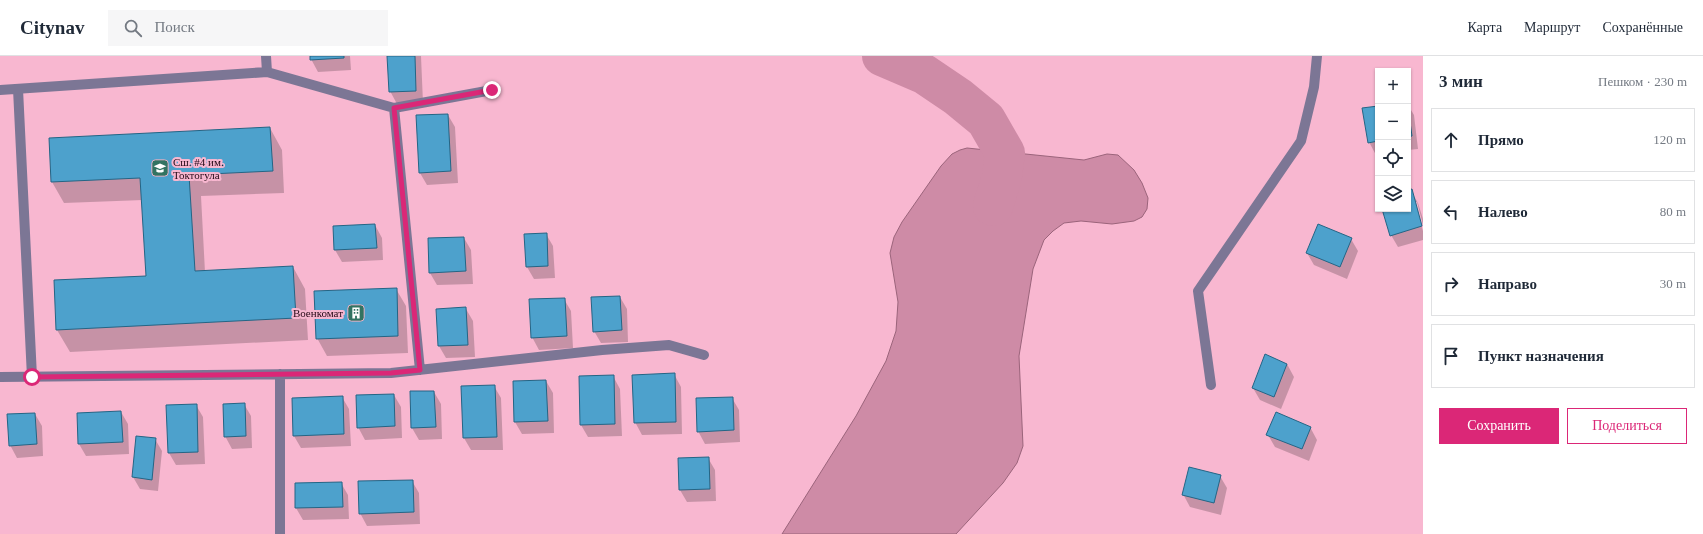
<!DOCTYPE html>
<html lang="ru">
<meta charset="utf-8">
<style>
body{margin:0;font-family:Georgia,serif;background:#f6f6f7;color:#1f2937}
.controls{position:absolute;right:12px;top:12px;display:grid;overflow:hidden;border-radius:0px;box-shadow:0 1px 3px #0004}
.controls button{width:36px;height:36px;display:grid;place-items:center;padding:0;border:0;border-bottom:1px solid #e0e1e3;background:#fff;color:#1f2937;font:20px sans-serif}
.stop{position:absolute;width:12px;height:12px;margin:-9px;border:3px solid #db2777;border-radius:50%;background:#fff}
.stop.end{background:#db2777;border-color:#fff;box-shadow:0 1px 4px #0008}
.list{margin:0;padding:0;list-style:none}
h2{display:flex;justify-content:space-between;align-items:center;height:52px;margin:0;padding:0 16px;font-size:17px}
h2 small{font-size:13px;font-weight:400;color:#747a83}
.list li{display:grid;grid-template-columns:26px 1fr auto;gap:12px;align-items:center;box-sizing:border-box;height:64px;margin:0 8px 8px;padding:0 8px;border:1px solid #e0e1e3;border-radius:0px}
.list b{display:block;font-size:15px;white-space:nowrap}
.list em{font-size:13px;font-style:normal;color:#747a83}
.actions{display:flex;gap:8px;padding:12px 16px}
.actions a{flex:1;padding:9px 0;border:1px solid #db2777;border-radius:0px;text-align:center;font-size:14px;color:#db2777}
.actions .main{background:#db2777;color:#fff}
.icon{flex:none;width:22px;height:22px;fill:none;stroke:currentColor;stroke-width:2;stroke-linecap:round;stroke-linejoin:round}
.map{position:relative;flex:none;width:1423px;height:478px;overflow:hidden}
header{display:flex;align-items:center;gap:24px;box-sizing:border-box;height:56px;padding:0 20px;background:#fff;border-bottom:1px solid #e0e1e3}
header strong{font-size:19px}
nav{display:flex;gap:22px;margin-inline-start:auto;font-size:14px}
.search{width:280px;height:36px;background:#f6f6f7;display:flex;align-items:center;gap:10px;box-sizing:border-box;padding:0 14px;border-radius:0px;color:#747a83;font-size:15px}
main{display:flex}
aside{flex:1;background:#fff}
.map>svg:first-child{display:block}
.water{fill:#ce8ba6;stroke:#9b647b}
.shadow{fill:#0003}
.lines{fill:none;stroke-linecap:round;stroke-linejoin:round}
.river{stroke:#ce8ba6;stroke-width:40}
.building{fill:#4da1cc;stroke:#246585}
.minor{stroke:#7c7695;stroke-width:10}
.route{stroke:#db2777;stroke-width:5}
.labels{text-anchor:middle;stroke-width:4;stroke-linejoin:round;paint-order:stroke}
.poi-label{font-size:11px;fill:#250916;stroke:#f8b7d0;text-anchor:start}
</style>
<header>
<strong>Citynav</strong>
<div class="search"><svg class="icon" aria-label="search" viewBox="0 0 24 24"><circle cx="10" cy="10" r="6"/><path d="M15 15l6 6"/></svg>Поиск</div>
<nav><a>Карта</a><a>Маршрут</a><a>Сохранённые</a></nav>
</header>
<main>
<div class="map">
<svg width="1423" height="478" viewBox="0 0 1423 478">
<rect width="100%" height="100%" fill="#f8b7d0"/>
<path class="water" d="M967 92 1084 104 1107 98 1118 99 1134 114 1142 127 1148 142 1147 153 1142 161 1134 165 1112 168 1081 165 1064 167 1053 175 1044 184 1033 213 1019 300 1023 390 1017 407 1003 427 956 478H782L856 360 886 305 896 275 898 246 890 197 894 181 902 166 941 110 952 98 960 94Z"/>
<path class="shadow" d="M311 0H350L351 14 318 16 311 3Z
M388 0H421L423 47 397 48 390 35Z
M1408 49 1414 59 1418 93 1408 94Z
M1378 51V98L1376 99 1369 86Z
M448 59 455 71 458 127 427 129 420 117Z
M270 72 282 94 284 137 201 140 205 216 293 211 305 233 308 284 70 296 57 274 55 225 147 221 143 144 64 147 52 126Z
M1408 135H1411L1418 147 1423 163V169L1417 146H1414L1423 175V184L1398 191 1391 179 1383 153H1408Z
M375 169 382 182 383 204 342 206 335 194Z
M546 178 553 190 555 222 534 223 527 211Z
M464 182 471 194 473 228 437 229 430 217 429 183Z
M1351 183 1358 195 1347 223 1314 209 1307 197Z
M396 233 406 250 408 297 327 300 317 282Z
M620 241 627 253 628 286 601 287 594 275Z
M564 243 571 255 573 292 539 294 532 281Z
M466 253 473 265 475 301 446 302 439 290Z
M1287 308 1294 321 1281 353 1260 344 1253 332Z
M674 318 681 331 682 378 642 379 635 366Z
M613 320 620 333 622 380 588 381 581 369Z
M546 325 553 337 554 377 522 378 515 366Z
M494 330 501 342 503 394H471L464 382 462 331Z
M434 336 441 348 442 383 419 384 412 372Z
M394 339 401 351 402 382 365 384 358 371Z
M342 341 349 353 351 390 301 392 294 380Z
M732 342 739 354 740 386 705 388 698 375Z
M244 348 251 360 252 392 232 393 225 380Z
M196 349 203 361 205 408 176 409 169 397Z
M121 356 128 368 129 398 86 400 79 388Z
M35 358 42 370 43 400 17 402 10 389Z
M1310 371 1317 384 1309 405 1275 391 1268 379Z
M155 383 162 395 158 435 140 433 133 421Z
M708 402 715 414 716 445 687 446 680 434Z
M1220 420 1227 432 1221 459 1190 451 1183 438Z
M412 425 419 437 420 468 367 470 360 457Z
M341 427 348 439 349 463 303 464 296 452Z"/>
<g class="lines">
<path class="river" d="M882 0 924 18 958 41 986 64 1005 97 1002 121 993 150"/>
</g>
<path class="building" d="M310 0H344V2L310 4Z
M387 0H415L416 35 389 36Z
M1378 50V85L1368 87 1362 52Z
M1408 52 1412 80 1408 81Z
M448 58 451 115 419 117 416 59Z
M270 71 273 115 189 119 195 215 293 210 296 262 56 274 54 224 146 220 140 122 51 126 49 82Z
M1412 133 1422 170 1390 180 1382 153H1408V134Z
M375 168 377 192 334 194 333 170Z
M1318 168 1352 182 1340 211 1306 197Z
M547 177 548 210 526 211 524 178Z
M464 181 466 215 429 217 428 182Z
M397 232 398 280 316 283 314 235Z
M620 240 622 274 593 276 591 241Z
M565 242 567 280 531 282 529 243Z
M466 251 468 289 438 290 436 253Z
M1265 298 1287 308 1274 341 1252 332Z
M675 317 676 366 634 367 632 319Z
M614 319 615 368 580 369 579 320Z
M546 324 548 365 514 366 513 325Z
M495 329 497 381 463 382 461 330Z
M410 335H434L436 371 411 372Z
M394 338 395 370 357 372 356 339Z
M343 340 344 378 293 380 292 342Z
M733 341 734 374 697 376 696 342Z
M245 347 246 380 224 381 223 348Z
M197 348 198 396 168 397 166 349Z
M121 355 123 386 78 388 77 357Z
M1276 356 1311 371 1302 393 1266 379Z
M35 357 37 388 9 390 7 358Z
M136 380 156 382 152 424 132 421Z
M709 401 710 433 679 434 678 402Z
M1189 411 1221 419 1214 447 1182 439Z
M413 424 414 456 359 458 358 425Z
M342 426 343 451 295 452V427Z"/>
<g class="lines">
<path class="minor" d="M266 0 267 16
M18 33 32 321
M0 34 267 16 394 52 492 34
M394 52 420 314
M0 321 391 317 602 294 669 289 704 299
M1211 329 1198 235 1301 85 1314 31 1317 0
M280 478V318"/>
</g>
<g class="lines">
<path class="route" d="M32 321 391 317 420 314 394 52 492 34"/>
</g>
<defs>
<symbol id="school-square" viewBox="-11 -11 22 22"><rect x="-9" y="-9" width="18" height="18" rx="4" fill="#327362" stroke="#f8b7d0"/><path d="M0-5L7-2L0 1L-7-2ZM-4 1L0 2.5L4 1V4Q0 6-4 4Z" fill="#fff"/></symbol>
<symbol id="building-square" viewBox="-11 -11 22 22"><rect x="-9" y="-9" width="18" height="18" rx="4" fill="#327362" stroke="#f8b7d0"/><path d="M-4-6H4V6H1V3H-1V6H-4ZM-2.5-4.3h1.7v1.8h-1.7ZM.8-4.3h1.7v1.8H.8ZM-2.5-1h1.7V.8h-1.7ZM.8-1h1.7V.8H.8Z" fill="#fff"/></symbol>
</defs>
<g fill-rule="evenodd">
<use href="#school-square" x="150" y="102" width="20" height="20"/>
<use href="#building-square" x="346" y="247" width="20" height="20"/>
</g>
<g class="labels">
<g class="poi-label">
<text x="173" y="110">Сш. #4 им.<tspan x="173" dy="13">Токтогула</tspan></text>
<text x="343" y="261" text-anchor="end">Военкомат</text>
</g>
</g>
</svg>
<div class="controls">
<button>+</button>
<button>−</button>
<button><svg class="icon" aria-label="locate" viewBox="0 0 24 24"><circle cx="12" cy="12" r="6"/><path d="M12 2v4M12 18v4M2 12h4M18 12h4"/></svg></button>
<button><svg class="icon" aria-label="layers" viewBox="0 0 24 24"><path d="M12 4l9 5-9 5-9-5zM3 14l9 5 9-5"/></svg></button>
</div>
<div class="stop" style="left:32px;top:321px"></div>
<div class="stop end" style="left:492px;top:34px"></div>
</div>
<aside>
<h2>3 мин<small>Пешком · 230 m</small></h2>
<ul class="list">
<li><svg class="icon" aria-label="ahead" viewBox="0 0 24 24"><path d="M12 20V5M6 11l6-6 6 6"/></svg><div><b>Прямо</b></div><em>120 m</em></li>
<li><svg class="icon" aria-label="left" viewBox="0 0 24 24"><path d="M17 20v-9H6M10 6l-5 5 5 5"/></svg><div><b>Налево</b></div><em>80 m</em></li>
<li><svg class="icon" aria-label="right" viewBox="0 0 24 24"><path d="M7 20v-9h11M14 6l5 5-5 5"/></svg><div><b>Направо</b></div><em>30 m</em></li>
<li><svg class="icon" aria-label="arrive" viewBox="0 0 24 24"><path d="M6 21V4h12l-3 4 3 4H6"/></svg><div><b>Пункт назначения</b></div></li>
</ul>
<div class="actions"><a class="main">Сохранить</a><a>Поделиться</a></div>
</aside>
</main>
